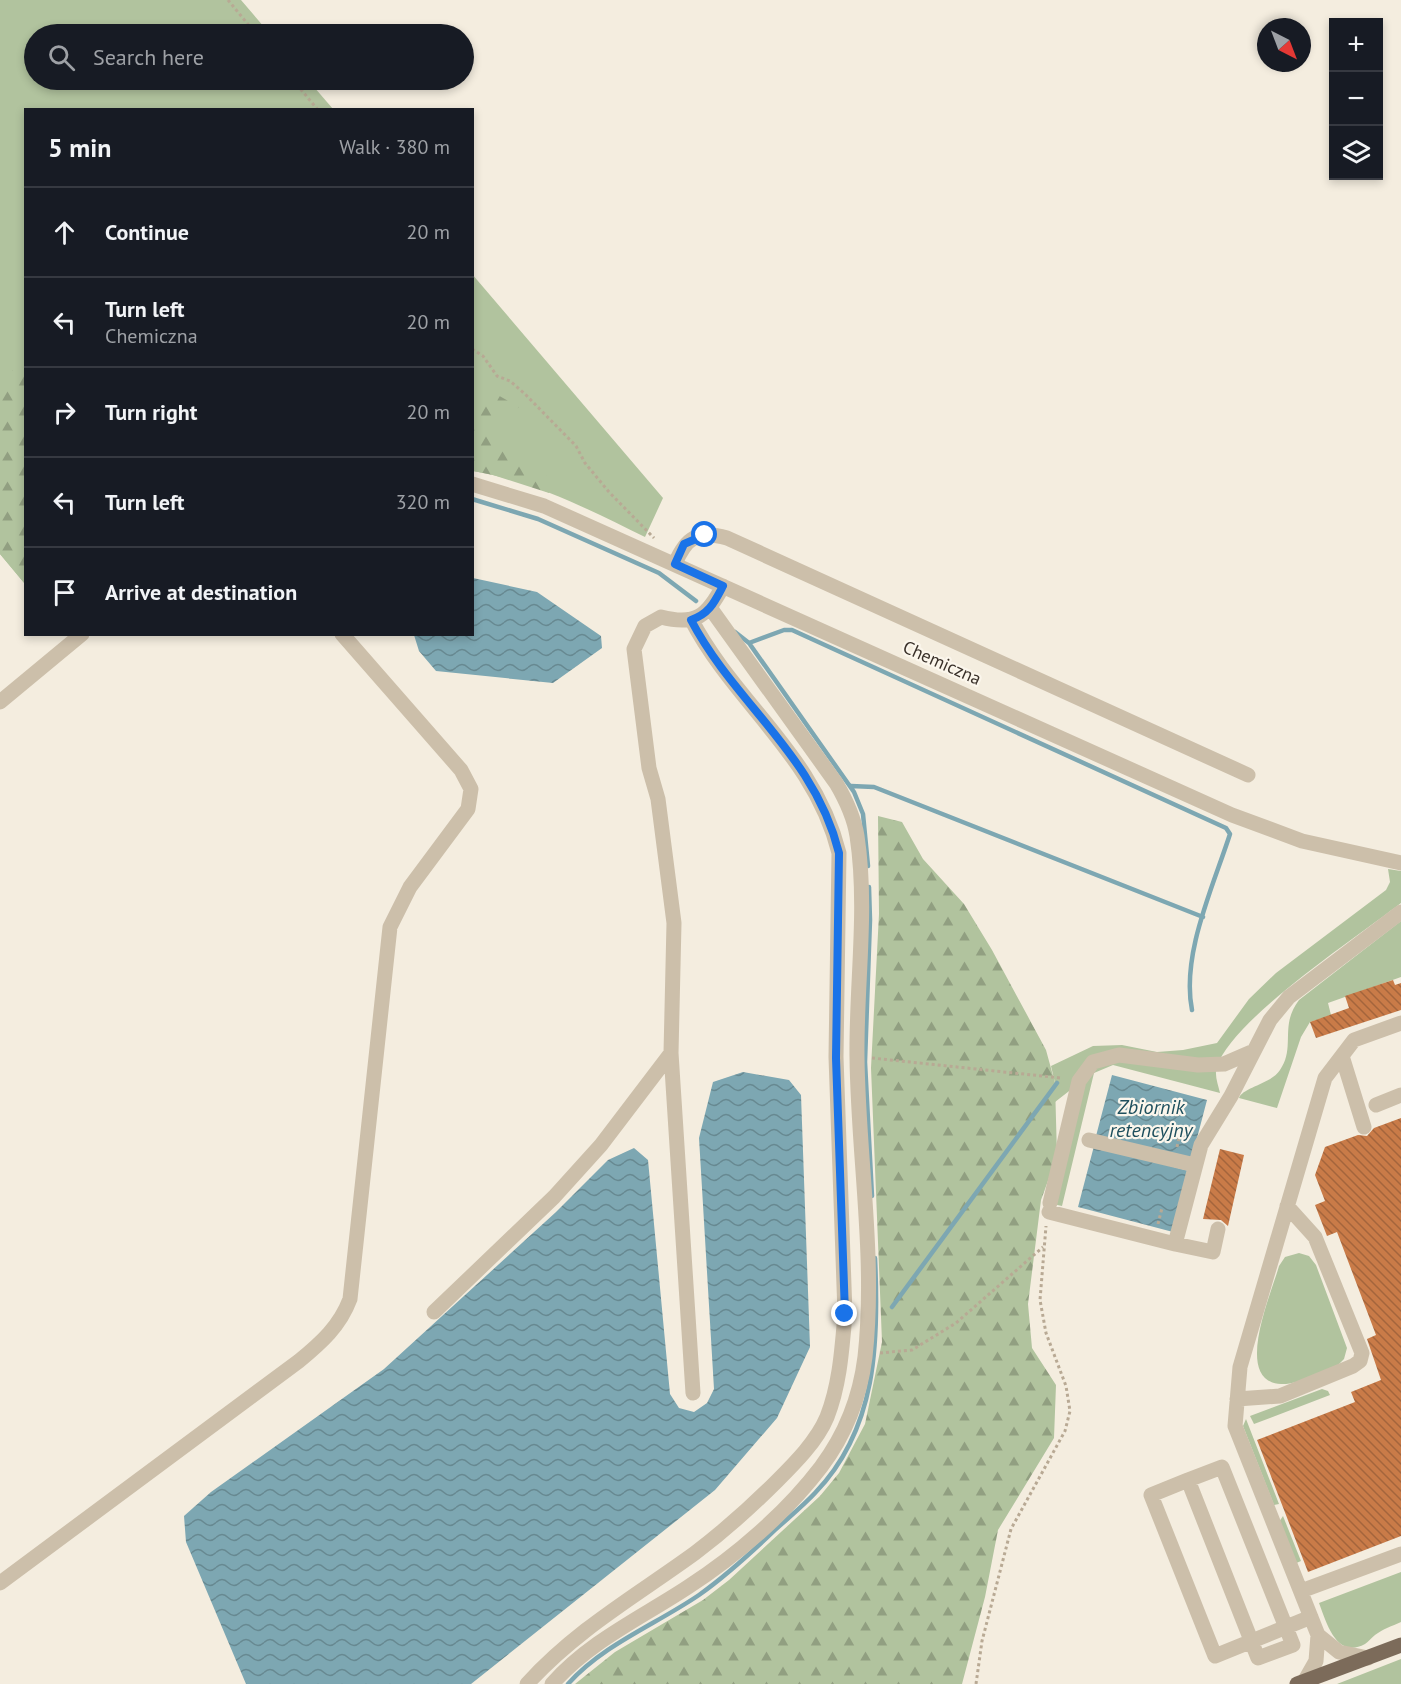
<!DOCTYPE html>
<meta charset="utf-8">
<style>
body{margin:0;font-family:"PT Sans",sans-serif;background:#242831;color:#f1f3f6}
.controls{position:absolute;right:18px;top:18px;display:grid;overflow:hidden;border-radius:0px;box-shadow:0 3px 9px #0003}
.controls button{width:54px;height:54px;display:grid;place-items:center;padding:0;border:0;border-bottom:2px solid #363941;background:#171b24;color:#f1f3f6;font:30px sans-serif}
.compass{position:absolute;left:1257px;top:18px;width:54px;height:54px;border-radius:50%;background:#171b24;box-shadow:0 3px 9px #0003;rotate:138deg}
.stop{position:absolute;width:18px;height:18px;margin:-14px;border:4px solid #1a73e8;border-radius:50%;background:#fff}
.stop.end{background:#1a73e8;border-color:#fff;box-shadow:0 2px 6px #0008}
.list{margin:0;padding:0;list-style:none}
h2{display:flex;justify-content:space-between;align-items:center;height:78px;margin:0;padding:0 24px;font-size:26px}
h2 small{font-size:20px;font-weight:400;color:#9ea1a6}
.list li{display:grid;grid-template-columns:39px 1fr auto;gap:18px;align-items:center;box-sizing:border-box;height:90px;padding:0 24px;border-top:2px solid #363941}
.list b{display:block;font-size:22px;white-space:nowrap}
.list p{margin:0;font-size:20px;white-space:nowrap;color:#9ea1a6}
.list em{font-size:20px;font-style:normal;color:#9ea1a6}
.icon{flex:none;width:33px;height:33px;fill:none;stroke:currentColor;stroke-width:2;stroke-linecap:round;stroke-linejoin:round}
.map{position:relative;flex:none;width:1401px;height:1684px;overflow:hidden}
.search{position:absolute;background:#171b24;box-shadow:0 3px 9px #0003;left:24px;top:24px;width:450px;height:66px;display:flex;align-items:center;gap:15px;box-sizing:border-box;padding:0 21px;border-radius:33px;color:#9ea1a6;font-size:22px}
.panel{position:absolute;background:#171b24;box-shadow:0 3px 9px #0003;left:24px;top:108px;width:450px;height:528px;border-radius:0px}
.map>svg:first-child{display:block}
.green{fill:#b1c39e}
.forest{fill:url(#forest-firs)}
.water{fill:url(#water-waves)}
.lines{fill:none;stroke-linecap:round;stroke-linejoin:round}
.stream{stroke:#7da7b2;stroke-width:4.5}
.building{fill:url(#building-back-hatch)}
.path{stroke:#b8a994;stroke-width:3;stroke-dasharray:3 3;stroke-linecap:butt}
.minor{stroke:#ccbfaa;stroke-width:15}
.major{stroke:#7c6b5a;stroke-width:15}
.route{stroke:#1a73e8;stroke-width:8}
.labels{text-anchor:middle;stroke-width:4.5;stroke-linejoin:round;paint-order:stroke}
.street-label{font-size:18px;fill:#3a312a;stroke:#fbf6ec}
.water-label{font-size:20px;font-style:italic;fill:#1e4f5d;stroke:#fbf6ec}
</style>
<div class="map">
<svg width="1401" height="1684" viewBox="0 0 1401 1684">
<defs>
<pattern id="forest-firs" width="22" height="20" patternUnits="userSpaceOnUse" patternTransform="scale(1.5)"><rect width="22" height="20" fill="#b1c39e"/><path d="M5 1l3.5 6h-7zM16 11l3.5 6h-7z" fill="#919f81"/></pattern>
<pattern id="water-waves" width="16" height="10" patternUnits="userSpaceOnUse" patternTransform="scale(1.5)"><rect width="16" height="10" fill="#7da7b2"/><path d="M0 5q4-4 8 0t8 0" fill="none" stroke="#678991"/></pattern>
<pattern id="building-back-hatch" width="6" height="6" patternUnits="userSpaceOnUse" patternTransform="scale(1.5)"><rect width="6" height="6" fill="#c97b48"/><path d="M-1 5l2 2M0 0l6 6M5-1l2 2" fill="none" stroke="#a4653c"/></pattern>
</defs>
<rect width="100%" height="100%" fill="#f4eddf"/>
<path class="green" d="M0 0H241L270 34H34V80H308L333 109 26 110 25 584 0 554Z
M472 274 663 498 645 537C590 510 534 481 473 471Z
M1388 869 1401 871V903C1357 937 1234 1018 1217 1066 1214 1075 1218 1084 1220 1093L1113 1065 1094 1073 1062 1206 1053 1204 1073 1088 1055 1102V1083L1051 1066 1093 1046 1122 1045 1157 1052 1183 1050 1217 1043 1249 999 1276 973 1386 890 1390 882Z
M1401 921V977L1328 1003 1331 1015 1310 1022 1301 1037 1277 1108 1239 1098C1243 1087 1271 1084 1280 1070 1296 1047 1279 1026 1299 1000Z
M1299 1253 1309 1256 1316 1265 1347 1348 1344 1359 1338 1365C1321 1371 1299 1385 1281 1384 1232 1382 1272 1292 1279 1266L1285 1257Z
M1322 1389 1328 1391 1330 1395 1254 1424 1250 1416Z
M1246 1419 1279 1504 1274 1505 1243 1426Z
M1283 1516 1301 1561 1294 1564 1279 1522Z
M1401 1572V1622C1392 1626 1383 1629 1375 1635 1371 1638 1368 1642 1365 1644 1336 1660 1326 1621 1319 1603Z
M1401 1659V1684H1337Z"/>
<path class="forest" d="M25 358V584L0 554V383Z
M496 394 519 407 492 427 554 482 549 493 493 475 473 471V405Z
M878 816 902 822 923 859 964 904 992 950 1046 1050 1055 1083 1057 1156 1041 1200 1028 1304 1032 1348 1056 1385 1054 1438 998 1530 985 1597 962 1684H575L615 1652 703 1600 729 1580 820 1496 839 1473 865 1424 882 1342 871 1068 879 914Z"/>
<path class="water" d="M473 578 537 592 601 636 602 648 553 683 436 671 419 651 414 635 472 634Z
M743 1072 789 1080 801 1095 810 1347 777 1418 715 1490 471 1684H246L186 1542 184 1516 211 1492 384 1369 556 1212 608 1160 634 1148 648 1160 670 1394 679 1408 694 1412 707 1403 714 1389 699 1138 713 1082Z
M1112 1075 1207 1100 1191 1161 1096 1136Z
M1094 1146 1189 1171 1173 1232 1078 1207Z"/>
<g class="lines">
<path class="stream" d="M472 499 538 519 659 573 696 601
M735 632 749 643 854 792 863 814 868 866
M749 643 784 630H792L1226 828 1230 834C1213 887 1181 955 1192 1010
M851 786 874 787 1203 917
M869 887 870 920 865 1062 872 1196
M892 1307 1057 1083
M568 1684C604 1644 655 1625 699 1595 726 1576 751 1553 775 1530 788 1518 803 1506 815 1493 877 1429 879 1342 875 1258"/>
</g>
<path class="building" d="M1393 980 1395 985 1401 983V1010L1316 1038 1310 1022 1349 1008 1345 996Z
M1401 1118V1536L1308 1572 1257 1440 1355 1402 1351 1392 1381 1380 1367 1339 1376 1335 1337 1232 1327 1236 1315 1205 1325 1201 1315 1175 1325 1147 1358 1135 1367 1136 1374 1128Z
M1220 1149 1244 1155 1228 1226 1221 1220 1203 1219Z"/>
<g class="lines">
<path class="path" d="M228 0 256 34
M293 80 318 110
M472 349 483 356 497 376 510 381 525 394 576 446 585 463 609 492 654 538
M872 1058 1061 1078
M1177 1147 1179 1138
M1158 1224 1162 1208
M880 1353 912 1350 956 1323 1043 1247
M976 1684 982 1641 1011 1529 1065 1431 1070 1411 1066 1386 1046 1333 1040 1300 1046 1226"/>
<path class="minor" d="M472 484 544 506 1232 815 1302 841 1401 863
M675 564C686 537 698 530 727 538L1248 775
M0 702 82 634
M1342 1056 1364 1127
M1376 1105 1401 1095
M1089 1140 1195 1165
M1050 1203 1079 1081 1093 1062 1119 1055 1198 1065 1224 1064 1254 1051
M1049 1212 1175 1244
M1218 1229 1213 1252 1175 1244 1201 1145 1231 1096 1270 1020 1289 997 1401 912
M434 1312 554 1197 601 1145 671 1053
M693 1393 671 1053 674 923 658 799 649 768 634 649 645 626 661 617C696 626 707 616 723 586
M1237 1399 1280 1396 1353 1366 1360 1361 1362 1353 1315 1237 1287 1206
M1222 1467 1293 1645 1258 1658 1188 1480Z
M1188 1480 1151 1495 1215 1656 1311 1617
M0 1583 299 1361C321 1343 340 1326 350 1299L390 927 410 887 468 809 471 789 461 770 342 634
M1301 1591 1401 1554
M1318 1635 1339 1652 1368 1658
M1304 1682 1316 1661 1318 1635 1235 1426 1240 1367 1325 1078 1354 1040 1401 1023
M527 1684C577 1629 636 1596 695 1553 724 1531 751 1507 777 1481 795 1463 817 1441 827 1417 840 1384 842 1348 845 1314L836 1057 839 853C815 755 735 704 691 619
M552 1684C590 1641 641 1618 688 1587 736 1556 786 1513 821 1467 845 1435 860 1397 865 1357 876 1258 858 1156 857 1057 856 984 868 909 857 836 854 817 846 800 836 783L711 609"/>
<path class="major" d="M1297 1684 1401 1645"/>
</g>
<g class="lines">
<path class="route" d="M705 535 684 544 675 564 723 586C714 603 709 614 691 620 735 704 815 755 839 853L836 1058 845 1314"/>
</g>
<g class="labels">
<g class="street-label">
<text transform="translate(942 663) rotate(24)" y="6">Chemiczna</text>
</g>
<g class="water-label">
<text x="1151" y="1114">Zbiornik<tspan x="1151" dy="23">retencyjny</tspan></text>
</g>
</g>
</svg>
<div class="controls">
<button>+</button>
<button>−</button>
<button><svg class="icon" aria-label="layers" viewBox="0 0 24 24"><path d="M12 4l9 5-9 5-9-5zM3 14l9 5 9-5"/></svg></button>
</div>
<svg class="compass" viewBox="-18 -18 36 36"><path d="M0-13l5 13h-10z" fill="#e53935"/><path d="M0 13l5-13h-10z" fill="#9ea1a6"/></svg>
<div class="stop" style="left:705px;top:535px"></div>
<div class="stop end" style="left:845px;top:1314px"></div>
<div class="search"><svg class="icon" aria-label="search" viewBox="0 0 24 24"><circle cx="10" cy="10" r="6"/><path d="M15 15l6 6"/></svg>Search here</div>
<section class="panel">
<h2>5 min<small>Walk · 380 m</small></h2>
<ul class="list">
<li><svg class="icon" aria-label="ahead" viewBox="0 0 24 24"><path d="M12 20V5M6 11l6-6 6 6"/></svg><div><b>Continue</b></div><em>20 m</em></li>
<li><svg class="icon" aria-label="left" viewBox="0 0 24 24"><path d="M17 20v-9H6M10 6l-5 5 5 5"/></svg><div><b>Turn left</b><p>Chemiczna</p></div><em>20 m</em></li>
<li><svg class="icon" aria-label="right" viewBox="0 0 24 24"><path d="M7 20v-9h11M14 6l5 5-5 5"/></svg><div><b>Turn right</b></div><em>20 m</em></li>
<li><svg class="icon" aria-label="left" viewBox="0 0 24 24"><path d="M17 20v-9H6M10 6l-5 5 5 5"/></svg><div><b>Turn left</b></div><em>320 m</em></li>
<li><svg class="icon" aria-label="arrive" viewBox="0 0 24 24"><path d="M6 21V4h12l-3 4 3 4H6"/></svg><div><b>Arrive at destination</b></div></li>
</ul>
</section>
</div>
